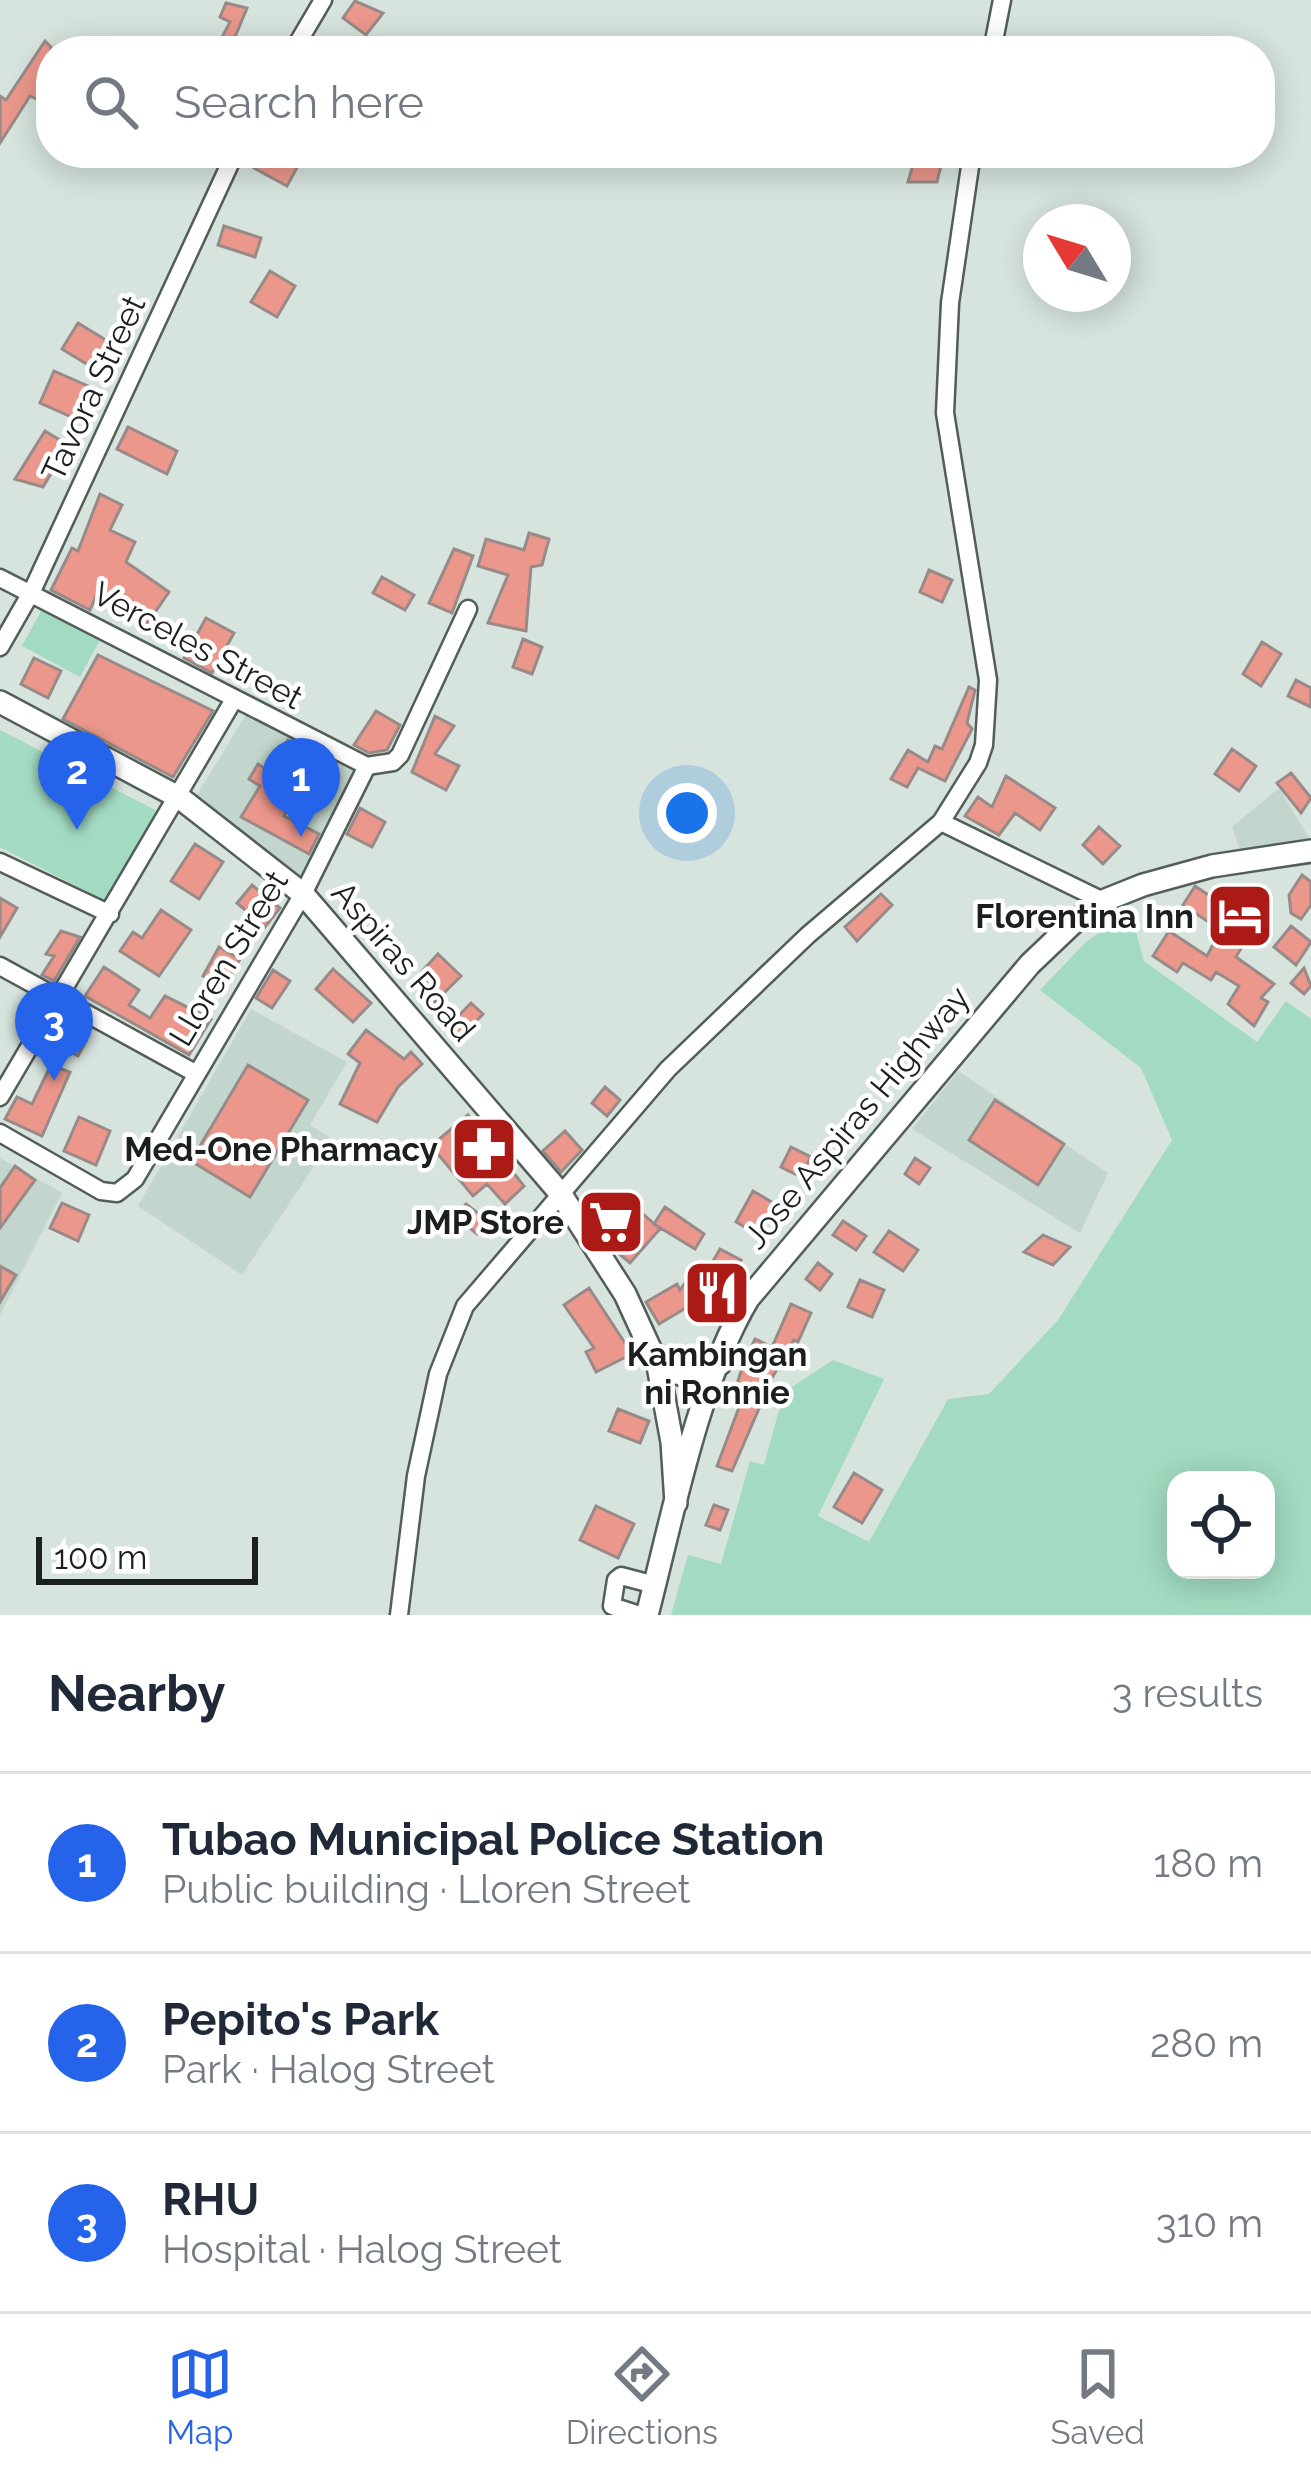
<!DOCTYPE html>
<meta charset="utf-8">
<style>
body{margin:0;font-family:Raleway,sans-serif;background:#f6f6f7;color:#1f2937}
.controls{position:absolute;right:36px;bottom:36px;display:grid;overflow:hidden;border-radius:24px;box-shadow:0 6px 30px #0003}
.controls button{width:108px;height:108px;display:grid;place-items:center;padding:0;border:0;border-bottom:3px solid #e0e1e3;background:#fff;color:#1f2937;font:60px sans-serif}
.compass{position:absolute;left:1023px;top:204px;width:108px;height:108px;border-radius:50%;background:#fff;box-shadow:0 6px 30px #0003;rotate:308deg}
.scale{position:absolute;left:36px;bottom:30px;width:222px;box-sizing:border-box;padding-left:12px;border:6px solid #1b201e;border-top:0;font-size:33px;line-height:42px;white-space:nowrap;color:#1b201e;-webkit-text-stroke:9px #fff;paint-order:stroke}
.you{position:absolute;left:687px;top:813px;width:42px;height:42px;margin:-30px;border:9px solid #fff;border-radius:50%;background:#1a73e8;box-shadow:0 0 0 18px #1a73e833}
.badge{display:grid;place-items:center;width:78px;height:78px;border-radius:50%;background:#2563eb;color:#fff;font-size:39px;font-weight:700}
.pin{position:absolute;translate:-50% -99px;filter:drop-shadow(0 3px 6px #0008)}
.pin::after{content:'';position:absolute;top:63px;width:42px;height:36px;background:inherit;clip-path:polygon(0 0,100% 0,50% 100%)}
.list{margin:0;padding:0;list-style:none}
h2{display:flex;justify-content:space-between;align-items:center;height:156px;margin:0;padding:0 48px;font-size:51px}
h2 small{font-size:39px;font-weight:400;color:#747a83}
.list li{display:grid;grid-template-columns:78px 1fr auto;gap:36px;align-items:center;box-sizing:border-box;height:180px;padding:0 48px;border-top:3px solid #e0e1e3}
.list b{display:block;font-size:45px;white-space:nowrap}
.list p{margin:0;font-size:39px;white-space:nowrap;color:#747a83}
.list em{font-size:39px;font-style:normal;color:#747a83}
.icon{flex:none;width:66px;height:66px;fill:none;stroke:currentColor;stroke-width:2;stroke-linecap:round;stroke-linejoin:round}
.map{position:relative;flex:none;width:1311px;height:1615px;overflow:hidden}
.search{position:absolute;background:#fff;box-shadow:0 6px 30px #0003;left:36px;right:36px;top:36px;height:132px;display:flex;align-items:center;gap:30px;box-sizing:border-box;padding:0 42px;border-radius:48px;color:#747a83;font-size:45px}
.sheet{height:696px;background:#fff}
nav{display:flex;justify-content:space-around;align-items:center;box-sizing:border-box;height:168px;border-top:3px solid #e0e1e3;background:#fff;font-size:33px;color:#747a83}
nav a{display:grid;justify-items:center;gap:6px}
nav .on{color:#2563eb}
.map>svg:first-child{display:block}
.built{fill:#c2d6cd}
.green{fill:#a2dbc1;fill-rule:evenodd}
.building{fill:#ec978b;stroke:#988a88;stroke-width:3}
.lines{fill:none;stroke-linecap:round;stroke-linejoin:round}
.minor-casing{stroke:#525e58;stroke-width:21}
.major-casing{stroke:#525e58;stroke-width:26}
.minor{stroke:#fff;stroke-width:16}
.major{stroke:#fff;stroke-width:21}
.labels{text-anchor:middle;stroke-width:9;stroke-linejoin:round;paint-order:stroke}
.street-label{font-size:33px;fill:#1b201e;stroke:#fff}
.poi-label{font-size:33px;font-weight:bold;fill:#1b201e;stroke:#fff;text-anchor:end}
</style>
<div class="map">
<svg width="1311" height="1615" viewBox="0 0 1311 1615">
<rect width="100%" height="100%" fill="#d6e4dd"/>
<path class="built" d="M247 713 361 769 303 878 197 795Z
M1279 788 1311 841 1240 850 1232 827Z
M251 1009 347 1062 310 1125 332 1139 242 1275 138 1206Z
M958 1071 1108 1173 1080 1233 912 1129Z
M0 1158 62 1193 0 1315Z"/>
<path class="green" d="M44 606 101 638 80 677 22 646Z
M0 730 163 814 113 905 0 847Z
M1130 910 1144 961 1257 1042 1286 1001 1311 1019V1615H671L688 1555 721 1564 750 1461 764 1465 784 1392 833 1360 884 1379 818 1516 869 1542 948 1399 989 1394 1058 1320 1172 1140 1141 1068 1040 990 1085 943ZM1266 1480V1570H1176V1480Z"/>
<path class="building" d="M355 1 383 13 366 35 343 18Z
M226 3 247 8 235 37 263 51H215L230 22 220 17Z
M45 41 51 47V85L38 100 30 96 0 143V96L6 100Z
M262 153H283L300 162 287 186 254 168Z
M933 153H944L937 182H908L914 161 929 166Z
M224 226 261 238 255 257 218 245Z
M270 271 295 286 277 317 251 302Z
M78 323 114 345 98 371 62 349Z
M54 371 97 390 83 422 40 403Z
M128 427 177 451 167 474 117 449Z
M45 431 68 445 43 487 15 479Z
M100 494 122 505 110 530 135 542 126 562 169 592 145 627 97 594 90 610 51 590 72 548 78 551Z
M529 533 549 539 542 565 531 567 526 631 488 623 508 575 478 566 486 539 524 550Z
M454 549 473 556 452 613 429 603Z
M929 570 952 580 942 602 920 592Z
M382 577 414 595 405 610 373 593Z
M206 618 234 633 212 673 184 658Z
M523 639 542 647 532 674 513 667Z
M1262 642 1281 654 1261 686 1243 674Z
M98 655 213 711 173 777 63 719Z
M34 658 61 671 48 698 21 684Z
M1296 680 1311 688V707L1288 696Z
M969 687 975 690 967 723 972 729 945 781 918 768 907 787 891 779 908 750 928 762 935 746 942 749Z
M376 711 400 725 387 750 369 753 354 745Z
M435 716 454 726 435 754 459 766 446 790 412 772Z
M288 740 321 757 284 816 319 834 309 854 241 817 260 786 249 779 258 764 268 771Z
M1232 749 1256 766 1239 791 1215 774Z
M1291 773 1311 798 1301 813 1277 783Z
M1006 776 1055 808 1040 830 1015 813 999 835 965 816 978 797 992 807Z
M360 808 385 822 372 847 347 834Z
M1099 827 1120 846 1103 864 1083 845Z
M195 844 223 862 199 899 171 881Z
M1302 875 1311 882V905L1301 919 1291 913 1289 895Z
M252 885 280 908 265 927 237 903Z
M1195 886 1219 902 1207 921 1183 905Z
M881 894 892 905 857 941 845 927Z
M1256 897 1266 905 1236 957 1274 984 1261 998 1268 1002 1254 1026 1228 1004 1239 986 1216 972 1211 980 1183 963 1177 972 1153 956 1169 931 1207 956 1225 922 1237 929Z
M0 898 17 908 0 937Z
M161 910 191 930 159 976 120 951 133 932 142 938Z
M1291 926 1311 942 1296 965 1274 947Z
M61 931 80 937 54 981 42 975 54 956 46 954Z
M219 947 240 959 224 988 203 976Z
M438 954 461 976 435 1002 413 981Z
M104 967 139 990 129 1005 150 1018 165 996 211 1019 189 1055 85 996Z
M1304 968 1311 986 1304 994 1291 983Z
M333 969 371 1003 353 1022 316 989Z
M273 970 290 981 272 1008 256 998Z
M471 1003 483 1014 460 1038 448 1027Z
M366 1030 404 1059 411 1052 422 1064 398 1087 377 1122 340 1104 360 1063 348 1054Z
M69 1032 86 1041 78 1056 62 1047Z
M51 1065 70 1072 42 1136 5 1119 17 1097 32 1104Z
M248 1065 308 1100 250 1197 191 1161Z
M605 1087 620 1100 607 1116 592 1103Z
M995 1100 1064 1144 1038 1185 969 1140Z
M468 1115 524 1186 505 1204 487 1184 473 1196 431 1146Z
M79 1117 110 1131 96 1165 64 1151Z
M565 1131 582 1150 561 1172 543 1151Z
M791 1147 811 1157 801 1177 781 1167Z
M915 1158 930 1168 919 1184 905 1174Z
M15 1166 35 1180 0 1228V1188Z
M753 1191 775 1204 757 1234 736 1222Z
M62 1203 89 1215 78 1241 50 1228Z
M466 1204 488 1221 477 1234 456 1217Z
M665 1207 704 1234 695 1249 654 1224Z
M612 1210 633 1223 642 1213 660 1229 630 1263 616 1251 626 1240 603 1224Z
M843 1221 866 1236 856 1250 833 1235Z
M889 1231 918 1250 903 1271 874 1252Z
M1043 1235 1070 1247 1053 1265 1024 1252Z
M720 1249 741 1260 713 1307 701 1299 659 1324 646 1302 677 1284 680 1290 696 1268 705 1275Z
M818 1263 832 1274 820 1290 806 1279Z
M0 1266 16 1275 0 1302Z
M860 1280 884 1290 872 1317 848 1307Z
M589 1288 632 1354 596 1372 586 1352 594 1348 564 1305Z
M791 1304 811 1313 798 1342 794 1340 773 1376 732 1471 717 1466 744 1394 735 1390 744 1362 755 1339 772 1347Z
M618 1409 649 1421 640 1443 609 1431Z
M854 1473 882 1490 862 1523 834 1507Z
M714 1505 728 1510 720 1530 706 1525Z
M596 1506 634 1524 618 1558 580 1540Z"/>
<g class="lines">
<defs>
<path id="minor" d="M293 51 323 0
M992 51 1002 0
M0 578 367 766
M0 647 32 591 235 153
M367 766 393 762 400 755 468 609
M941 822 1103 901
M0 862 110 914
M0 966 195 1073
M0 1097 233 701
M0 1133 101 1191 117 1193 135 1179 303 894 367 766
M399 1615 416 1476 438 1374 465 1306 668 1069 808 935 941 822 978 763 984 745 988 680 945 413 950 303 972 153
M640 1615 612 1606 616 1580 621 1576 655 1585"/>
<path id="major" d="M0 702 180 798 303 894 560 1193 625 1294 658 1366 672 1442 676 1503
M658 1366 691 1378 720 1364
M647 1615C672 1519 698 1383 748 1299L1030 964 1072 924 1103 901 1143 885 1212 866 1311 851"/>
</defs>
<use href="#minor" class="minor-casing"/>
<use href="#major" class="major-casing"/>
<use href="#minor" class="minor"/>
<use href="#major" class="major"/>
</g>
<defs>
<symbol id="hotel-square" viewBox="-11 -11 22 22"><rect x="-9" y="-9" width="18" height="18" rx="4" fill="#ac1a16" stroke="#fff"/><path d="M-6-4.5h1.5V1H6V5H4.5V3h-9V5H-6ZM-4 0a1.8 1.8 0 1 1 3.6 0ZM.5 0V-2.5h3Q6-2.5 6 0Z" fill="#fff"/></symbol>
<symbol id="pharmacy-square" viewBox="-11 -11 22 22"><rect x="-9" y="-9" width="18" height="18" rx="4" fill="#ac1a16" stroke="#fff"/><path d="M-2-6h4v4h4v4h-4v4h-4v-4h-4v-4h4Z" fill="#fff"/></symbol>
<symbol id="supermarket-square" viewBox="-11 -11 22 22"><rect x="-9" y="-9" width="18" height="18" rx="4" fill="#ac1a16" stroke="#fff"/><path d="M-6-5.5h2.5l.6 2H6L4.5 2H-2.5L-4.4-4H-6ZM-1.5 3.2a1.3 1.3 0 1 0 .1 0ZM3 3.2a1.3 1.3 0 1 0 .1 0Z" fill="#fff"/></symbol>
<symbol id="restaurant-square" viewBox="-11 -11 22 22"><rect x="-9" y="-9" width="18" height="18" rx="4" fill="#ac1a16" stroke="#fff"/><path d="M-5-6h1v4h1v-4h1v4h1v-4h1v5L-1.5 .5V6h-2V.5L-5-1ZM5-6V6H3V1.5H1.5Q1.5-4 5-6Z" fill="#fff"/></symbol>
</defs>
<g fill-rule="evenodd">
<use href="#hotel-square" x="1202" y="878" width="76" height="76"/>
<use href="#pharmacy-square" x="446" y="1111" width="76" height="76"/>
<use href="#supermarket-square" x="573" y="1184" width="76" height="76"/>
<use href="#restaurant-square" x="679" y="1255" width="76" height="76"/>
</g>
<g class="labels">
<g class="street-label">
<text transform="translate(93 388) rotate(-65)" y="12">Tavora Street</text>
<text transform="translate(198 645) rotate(28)" y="12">Verceles Street</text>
<text transform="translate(228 958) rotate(-59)" y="12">Lloren Street</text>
<text transform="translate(404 961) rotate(49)" y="12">Aspiras Road</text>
<text transform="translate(856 1117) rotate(-50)" y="12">Jose Aspiras Highway</text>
</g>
<g class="poi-label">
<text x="1194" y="928">Florentina Inn</text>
<text x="438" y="1161">Med-One Pharmacy</text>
<text x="564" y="1234">JMP Store</text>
<text x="717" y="1366" text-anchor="middle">Kambingan<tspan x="717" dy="38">ni Ronnie</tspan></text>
</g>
</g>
</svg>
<div class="controls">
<button><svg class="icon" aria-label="locate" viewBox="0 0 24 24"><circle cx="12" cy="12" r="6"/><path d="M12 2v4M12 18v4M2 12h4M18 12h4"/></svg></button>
</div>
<svg class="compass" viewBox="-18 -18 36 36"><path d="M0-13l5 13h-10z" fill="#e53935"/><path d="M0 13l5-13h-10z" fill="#747a83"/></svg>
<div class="scale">100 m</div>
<div class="you"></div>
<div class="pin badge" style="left:301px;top:837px">1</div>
<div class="pin badge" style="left:77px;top:830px">2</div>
<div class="pin badge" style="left:54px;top:1081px">3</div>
<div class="search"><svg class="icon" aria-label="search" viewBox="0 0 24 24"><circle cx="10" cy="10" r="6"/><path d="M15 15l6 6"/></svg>Search here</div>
</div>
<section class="sheet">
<h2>Nearby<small>3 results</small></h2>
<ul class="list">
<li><span class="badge">1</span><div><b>Tubao Municipal Police Station</b><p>Public building · Lloren Street</p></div><em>180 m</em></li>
<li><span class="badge">2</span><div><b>Pepito's Park</b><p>Park · Halog Street</p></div><em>280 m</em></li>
<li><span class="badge">3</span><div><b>RHU</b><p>Hospital · Halog Street</p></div><em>310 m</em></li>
</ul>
</section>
<nav>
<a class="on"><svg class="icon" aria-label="map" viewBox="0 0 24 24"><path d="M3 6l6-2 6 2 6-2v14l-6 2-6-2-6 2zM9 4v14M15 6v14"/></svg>Map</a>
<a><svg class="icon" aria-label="directions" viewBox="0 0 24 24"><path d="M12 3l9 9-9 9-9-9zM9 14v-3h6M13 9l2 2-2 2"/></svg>Directions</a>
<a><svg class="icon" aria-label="saved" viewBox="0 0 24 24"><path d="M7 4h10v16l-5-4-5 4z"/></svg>Saved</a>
</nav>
